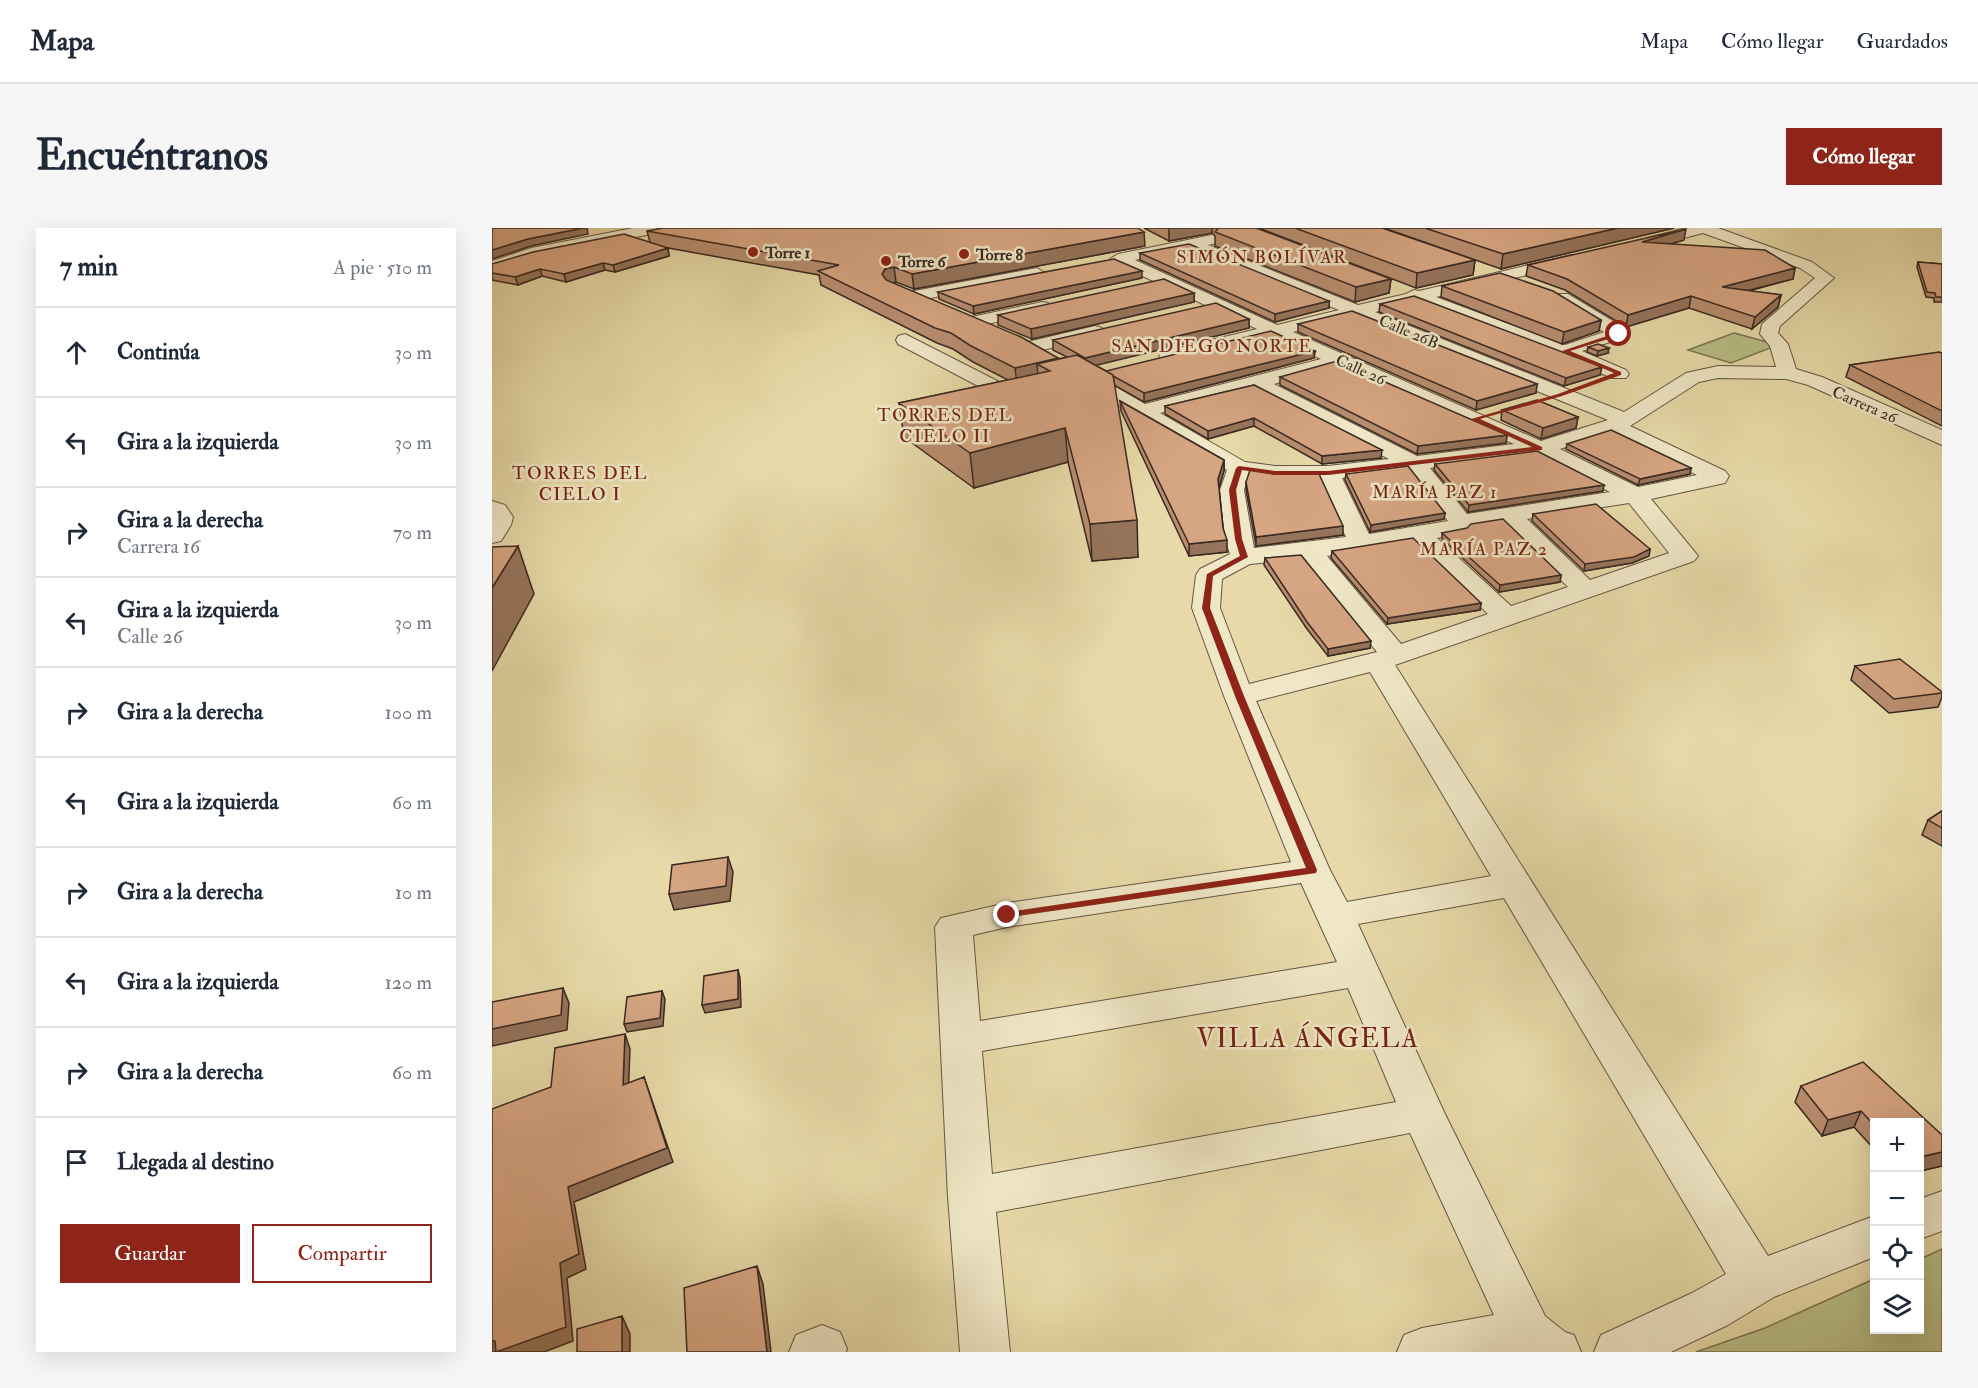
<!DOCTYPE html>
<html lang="es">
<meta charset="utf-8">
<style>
body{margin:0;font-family:"IM FELL Double Pica",serif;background:#f6f6f7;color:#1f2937}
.controls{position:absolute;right:18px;bottom:18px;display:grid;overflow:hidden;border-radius:0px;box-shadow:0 6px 24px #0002}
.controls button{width:54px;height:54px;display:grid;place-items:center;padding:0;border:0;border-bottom:2px solid #e0e1e3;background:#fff;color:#1f2937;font:30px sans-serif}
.stop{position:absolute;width:18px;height:18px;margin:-14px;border:4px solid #8f2418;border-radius:50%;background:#fff}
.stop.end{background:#8f2418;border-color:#fff;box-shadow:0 2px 6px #0008}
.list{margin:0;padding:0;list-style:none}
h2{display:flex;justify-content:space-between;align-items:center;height:78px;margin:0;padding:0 24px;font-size:26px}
h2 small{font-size:20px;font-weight:400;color:#747a83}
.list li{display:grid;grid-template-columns:39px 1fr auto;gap:18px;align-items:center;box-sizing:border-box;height:90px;padding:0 24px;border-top:2px solid #e0e1e3}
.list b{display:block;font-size:22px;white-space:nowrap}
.list p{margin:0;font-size:20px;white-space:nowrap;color:#747a83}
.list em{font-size:20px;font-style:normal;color:#747a83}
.actions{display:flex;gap:12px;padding:18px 24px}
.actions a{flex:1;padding:14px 0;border:2px solid #8f2418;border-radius:0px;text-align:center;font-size:21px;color:#8f2418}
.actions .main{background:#8f2418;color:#fff}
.icon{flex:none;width:33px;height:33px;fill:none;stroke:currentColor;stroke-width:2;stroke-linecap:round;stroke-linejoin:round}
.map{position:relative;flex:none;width:1450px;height:1124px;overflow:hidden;border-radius:0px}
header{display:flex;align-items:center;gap:36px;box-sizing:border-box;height:84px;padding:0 30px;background:#fff;border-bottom:2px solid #e0e1e3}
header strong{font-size:28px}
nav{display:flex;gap:33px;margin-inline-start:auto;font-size:21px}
.intro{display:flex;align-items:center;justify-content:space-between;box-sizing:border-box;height:144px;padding:0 36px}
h1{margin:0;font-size:42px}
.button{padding:15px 27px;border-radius:0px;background:#8f2418;color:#fff;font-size:21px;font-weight:700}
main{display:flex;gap:36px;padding:0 36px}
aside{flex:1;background:#fff;border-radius:0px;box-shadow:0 6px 24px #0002}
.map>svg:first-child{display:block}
.green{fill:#b9be85;stroke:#7a7454;stroke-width:1.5}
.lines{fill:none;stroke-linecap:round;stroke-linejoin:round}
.minor-casing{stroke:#655544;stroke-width:2}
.minor{fill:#efe7c6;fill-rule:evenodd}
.wall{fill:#b88e70;stroke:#3a2922;stroke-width:1.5}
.shaded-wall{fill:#96745b;stroke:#3a2922;stroke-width:1.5}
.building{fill:#d6a582;stroke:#3a2922;stroke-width:1.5}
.route{fill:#8f2418}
.poi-dot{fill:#8f2418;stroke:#efe7c6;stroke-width:2}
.labels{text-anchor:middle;stroke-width:5;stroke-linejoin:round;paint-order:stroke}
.far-poi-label{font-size:16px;font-weight:bold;fill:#3a2922;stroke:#efe7c6;text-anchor:start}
.far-street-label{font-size:16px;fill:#3a2922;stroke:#efe7c6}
.far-neighbourhood-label{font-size:18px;letter-spacing:1.5px;fill:#7a1f14;stroke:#efe7c6}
.near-neighbourhood-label{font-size:26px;letter-spacing:1.5px;fill:#7a1f14;stroke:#efe7c6}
</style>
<header>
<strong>Mapa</strong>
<nav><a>Mapa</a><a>Cómo llegar</a><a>Guardados</a></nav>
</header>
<div class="intro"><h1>Encuéntranos</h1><a class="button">Cómo llegar</a></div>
<main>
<aside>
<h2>7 min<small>A pie · 510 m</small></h2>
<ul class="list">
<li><svg class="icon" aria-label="ahead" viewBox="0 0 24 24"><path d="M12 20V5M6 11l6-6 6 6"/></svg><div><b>Continúa</b></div><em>30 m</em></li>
<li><svg class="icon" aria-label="left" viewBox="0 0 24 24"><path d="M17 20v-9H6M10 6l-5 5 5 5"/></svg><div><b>Gira a la izquierda</b></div><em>30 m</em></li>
<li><svg class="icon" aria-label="right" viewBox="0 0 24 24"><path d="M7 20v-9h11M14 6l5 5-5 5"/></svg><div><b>Gira a la derecha</b><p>Carrera 16</p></div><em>70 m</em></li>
<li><svg class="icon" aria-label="left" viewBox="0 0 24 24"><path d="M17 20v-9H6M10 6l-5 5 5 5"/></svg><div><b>Gira a la izquierda</b><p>Calle 26</p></div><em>30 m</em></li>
<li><svg class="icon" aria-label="right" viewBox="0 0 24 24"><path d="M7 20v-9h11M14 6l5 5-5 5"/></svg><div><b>Gira a la derecha</b></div><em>100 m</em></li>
<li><svg class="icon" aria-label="left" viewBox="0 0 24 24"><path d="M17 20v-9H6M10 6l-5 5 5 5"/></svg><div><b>Gira a la izquierda</b></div><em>60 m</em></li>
<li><svg class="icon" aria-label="right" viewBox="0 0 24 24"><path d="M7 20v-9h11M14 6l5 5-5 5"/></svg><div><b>Gira a la derecha</b></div><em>10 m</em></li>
<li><svg class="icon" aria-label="left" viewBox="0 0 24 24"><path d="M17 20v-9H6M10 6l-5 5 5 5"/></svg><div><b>Gira a la izquierda</b></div><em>120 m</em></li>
<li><svg class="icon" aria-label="right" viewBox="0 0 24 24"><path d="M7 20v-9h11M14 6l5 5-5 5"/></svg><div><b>Gira a la derecha</b></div><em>60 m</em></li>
<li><svg class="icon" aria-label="arrive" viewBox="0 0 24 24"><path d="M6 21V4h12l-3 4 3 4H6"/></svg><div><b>Llegada al destino</b></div></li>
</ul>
<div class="actions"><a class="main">Guardar</a><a>Compartir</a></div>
</aside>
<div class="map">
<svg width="1450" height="1124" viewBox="0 0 1450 1124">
<rect width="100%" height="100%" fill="#e7daa8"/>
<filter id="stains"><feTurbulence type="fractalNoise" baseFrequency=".00333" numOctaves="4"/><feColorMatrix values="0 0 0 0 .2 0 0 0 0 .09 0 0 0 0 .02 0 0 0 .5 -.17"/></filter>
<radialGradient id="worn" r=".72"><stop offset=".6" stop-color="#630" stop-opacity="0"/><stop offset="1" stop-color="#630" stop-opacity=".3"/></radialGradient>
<path class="green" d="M1242 105 1286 117 1239 135 1196 122Z
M1450 1021V1124H1204L1273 1100 1382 1051V1102H1428V1031Z"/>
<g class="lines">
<defs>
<path id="minor" d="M141 0H172L164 5 43 29 0 43V33L39 20Z
M754 0H784L781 3 716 17 866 77 914 66 922 62 927 63 1079 27 1085 29 1087 32 1085 35 944 69 1073 117 1112 104 1061 70 1064 66H1076L1134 101 1136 105 1134 109 1090 123 1134 142 1137 146 1134 150H1120L1066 127 925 74 883 84 1132 184 1194 145 1226 138 1284 139 1278 118 1268 106 1270 96 1323 50 1308 40 1211 5 1150 21 1142 16 1144 13 1194 0H1226L1320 34 1342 50 1288 98 1286 105 1296 116 1304 141 1330 149 1450 202V217L1316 157 1294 151 1226 150 1207 154 1138 198 1233 243 1237 248 1233 255 1159 271 1202 323 1206 328 1202 333 903 437 1276 1028 1382 988V1029L1282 1069 1236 1097 1179 1124H1102L1109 1107 1200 1065 1234 1046 1012 670 866 696 953 886 1053 1088 1073 1104 1082 1107 1089 1124H905L912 1107 930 1100 1002 1087 918 905 504 984 518 1124H468L456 969 443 699 449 690 515 675 799 634 732 468 700 380 704 347 708 341 738 326 733 311 728 262 735 242 579 149 576 145 579 141H593L653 176 829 131 781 109 677 134 670 132 667 128 670 124 765 101 620 34 618 31 626 26ZM697 21 847 82 785 97 643 32ZM863 89 1116 192 1049 213 801 104ZM845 138 1022 216 925 228 782 156ZM762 162 897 231 836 238H783L753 234 668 185ZM1118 205 1205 247 1146 259 1068 221ZM1045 227 1118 264 975 286 938 240ZM916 242 956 293 877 306 850 250ZM756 248 783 252H828L854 309 762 320 752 262ZM1137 275 1177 325 1098 352 1035 291ZM1011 295 1076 359 1019 378 945 310 974 304 977 300ZM921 314 996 386 909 416 835 328ZM810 331 885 424 757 456 728 380 730 351 758 336ZM878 444 999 648 855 674 838 642 764 473ZM809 655 845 734 488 793 481 707 515 699ZM856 760 904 874 500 946 490 823Z
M545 40 553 45 551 49 422 73 416 72 413 68 416 64 422 63Z
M550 74 556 75 559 79 556 83 481 99 475 98 472 94 475 90Z
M603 98 610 100 612 104 610 108 538 125 531 123 529 119 531 115Z
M413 106 525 163 528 167 525 171H511L406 116 404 112 406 108Z
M0 273 13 277 21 289 19 297 9 313 0 315Z
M1450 963V1003L1428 1011V971Z
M330 1097 348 1104 355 1121 354 1124H297L304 1107Z"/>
</defs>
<use href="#minor" class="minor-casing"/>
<use href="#minor" class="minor"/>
</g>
<path class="wall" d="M652 0H764L899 51 897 65 863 74 723 18V8L720 5 677 13Z
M767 0H890L983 32 981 47 924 60Z
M892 0H1182L1009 41Z
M155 3 653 18 422 61 404 54 400 55 566 130V131L575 129 561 122V112L757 91V100L603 137 614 143 823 123 822 130 652 174 622 157 646 329 600 333 576 234 482 260 412 209 407 175 516 152 481 134 461 121 445 115 329 57 327 47 176 20 177 28 123 44 113 42 74 54 50 48 26 57 0 52V36L158 14Z
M1192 12 1178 16 1303 40 1301 51 1257 63 1289 67 1286 79 1260 101 1197 80 1134 99 1073 62 1034 48 1036 37Z
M648 25 837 73V80L783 94 648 32Z
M1426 34 1450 36V74H1442V70L1434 69 1425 39Z
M650 50 482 86 447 71 446 64Z
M950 58 1109 92 1107 103 1070 116 949 69Z
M702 65V74L540 111 506 97V87Z
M888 76 1108 147 1072 158 887 84Z
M806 96 1045 156 1044 165 984 182 806 104Z
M1096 119 1116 125 1105 128 1095 124Z
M1450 125V198L1354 149 1358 137Z
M788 149 1015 207 1014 215 925 226 788 157Z
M762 157 889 230 830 236 762 198 716 211 673 186V178Z
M628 173 732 232V243L727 260 731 300 735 324 697 328 629 183Z
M1010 182 1086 189 1084 200 1049 211 1009 192Z
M1075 216 1199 240 1198 246 1146 257 1074 221Z
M943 236 1111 263 976 284 942 242Z
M854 246 953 285 952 291 878 304 853 252Z
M754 254 851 307 764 318 754 262Z
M1041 286 1158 321 1157 328 1140 335 1092 343 1040 293Z
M950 305 1069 347 1068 354 1007 364 950 311Z
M840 323 989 375 988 382 895 396 839 330Z
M773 330 878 420 836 428 815 401 772 337Z
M1363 438 1450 464V469L1446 479 1397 485 1359 452Z
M1450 583V618L1430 607 1436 592Z
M1309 858 1450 907V938L1428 943 1383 894V922L1362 899 1330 908 1303 874Z"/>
<path class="shaded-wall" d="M91 0H95L96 6 39 18 0 31V22L36 11Z
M677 0H720V5L677 13Z
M1126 0H1182L1009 41 1011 26Z
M1194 1 1192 12 1148 25 1150 14Z
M652 4 653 18 422 61 420 46Z
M176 20 177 28 123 44 121 37Z
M983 32 981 47 924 60 925 45Z
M111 35 113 42 74 54 72 46Z
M402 39 404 54 395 56 390 46 393 41Z
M1303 40 1301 51 1227 70 1230 59Z
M48 41 50 48 26 57 23 49Z
M650 43V50L482 86 481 78Z
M899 51 897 65 863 74 864 59Z
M702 65V74L540 111 539 101Z
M1289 67 1286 79 1260 101 1263 89Z
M1199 68 1197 80 1134 99 1136 87Z
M837 73V80L783 94V86Z
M757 91V100L593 140V130Z
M1109 92 1107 103 1070 116 1072 104Z
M1117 120 1116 125 1105 128 1106 123Z
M823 123 822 130 652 174V165Z
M566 130 567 146 545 136 546 151 525 157 523 140Z
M1110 139 1108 147 1072 158 1074 150Z
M1045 156 1044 165 984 182 985 173Z
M1086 189 1084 200 1049 211 1051 200Z
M762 190V198L716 211V203Z
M573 200 576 234 482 260 478 225Z
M1015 207 1014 215 925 226 926 218Z
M890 222 889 230 830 236V228Z
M732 232V243L726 262V251Z
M1199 240 1198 246 1146 257 1148 251Z
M1112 257 1111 263 976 284 977 277Z
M953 285 952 291 878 304 879 297Z
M645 292 646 329 600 333 598 296Z
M851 298V307L764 318V309Z
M735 312V324L697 328V316Z
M26 318 42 366 0 443V360Z
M1158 321 1157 328 1140 335 1092 343 1093 336Z
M1069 347 1068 354 1007 364 1008 357Z
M989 375 988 382 895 396 896 390Z
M879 413 878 420 836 428V421Z
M236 629 241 644 238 673 182 682 177 666Z
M246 742 248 750 249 779 213 785 210 777Z
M71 760 77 775 75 802 0 818V801Z
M170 763 173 771 171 798 135 804 132 796Z
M133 806 138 821 136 872 131 857Z
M152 849 181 934 82 974 94 1041 75 1050 81 1113 52 1124H0V1113L76 959Z
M1369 883 1362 899 1330 908 1336 892Z
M1450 924V938L1428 943V929Z
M265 1038 271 1056 279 1124H275Z
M130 1088 138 1106V1124H130Z"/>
<path class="building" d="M0 0H91L36 11 0 22Z
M171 0H646L652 4 420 46 402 39 393 41 390 46 394 52 529 109 566 130 523 140 479 118 459 105 443 100 326 43 347 37 155 3Z
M727 0H764L899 51 864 59 723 4Z
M803 0H890L983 32 925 45Z
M933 0H1126L1011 26Z
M1194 1 1150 14 1273 22 1303 40 1230 59 1289 67 1263 89 1199 68 1136 87 1075 51 1036 37Z
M132 6 176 20 121 37 111 35 72 46 48 41 23 49 0 45V36L41 24Z
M697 16 837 73 783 86 648 25Z
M622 31 650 43 481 78 446 64Z
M1426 34 1450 36V69H1444L1443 65 1435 64Z
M1008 45 1061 63 1109 92 1072 104 950 58Z
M672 51 702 65 539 101 506 87Z
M922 68 1110 139 1074 150 888 76Z
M724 75 757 91 593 130 561 112Z
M860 83 1045 156 985 173 806 96Z
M779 103 823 123 652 165 621 148V147L614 143Z
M1106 116 1117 120 1106 123 1096 119Z
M1447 124 1450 125V183L1358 137Z
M585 127 621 147 645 292 598 296 573 200 478 225 407 175 558 143 545 136Z
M845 133 1015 207 926 218 788 149Z
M762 157 890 222 830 228 762 190 716 203 673 178Z
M1045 172 1086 189 1051 200 1010 182Z
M628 173 732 232 726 251 731 300 735 312 697 316Z
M1119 202 1199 240 1148 251 1075 216Z
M1045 223 1112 257 977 277 943 236Z
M916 238 953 285 879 297 854 246Z
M758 242 783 246H827L851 298 764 309 754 254Z
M1104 276 1158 321 1142 329 1093 336 1041 286Z
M1011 291 1069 347 1008 357 950 305 975 300 979 296Z
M921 310 989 375 896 390 840 323Z
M26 318 0 360V319Z
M809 327 879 413 836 421 815 394 773 330Z
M1408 431 1450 464V465L1402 471 1363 438Z
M1450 583V600L1436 592Z
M236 629 234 658 177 666 180 637Z
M246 742V771L210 777 212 748Z
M71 760 69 787 0 801V774Z
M170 763 168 790 132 796 135 769Z
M133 806 131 857 152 849 175 920 76 959 87 1026 68 1035 74 1099 4 1124 3 1113H0V881L59 859 63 820Z
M1371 834 1450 907V924L1428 929V894H1383V898L1369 883 1336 892 1309 858Z
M265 1038 275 1124H195L192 1060Z
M130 1088V1124H85V1101Z"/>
<path class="route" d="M1127 104 1129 107 1078 123 1129 144V147L1070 168 988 191 1050 219V222L836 247H783L750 242 744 262 750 311 756 329 721 348 718 380 752 468 825 642 824 645 511 690V685L515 684 814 640 743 468 710 380 715 346 748 328 743 311 737 262 744 240 747 238 783 243H836L1040 219 979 191 1066 166 1122 145 1070 123Z"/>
<g class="poi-dot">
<circle cx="261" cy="24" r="6"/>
<circle cx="472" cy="26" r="6"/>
<circle cx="394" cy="33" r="6"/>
</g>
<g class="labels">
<g class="far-poi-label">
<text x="273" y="30">Torre 1</text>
<text x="484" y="32">Torre 8</text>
<text x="406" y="39">Torre 6</text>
</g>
<g class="far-street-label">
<text transform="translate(917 103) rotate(23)" y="6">Calle 26B</text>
<text transform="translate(869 141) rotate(24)" y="6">Calle 26</text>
<text transform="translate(1373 176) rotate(24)" y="6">Carrera 26</text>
</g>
<g class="far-neighbourhood-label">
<text x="770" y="35">SIMÓN BOLÍVAR</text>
<text x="720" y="124">SAN DIEGO NORTE</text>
<text x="453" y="193">TORRES DEL<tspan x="453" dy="21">CIELO II</tspan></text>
<text x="88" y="251">TORRES DEL<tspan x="88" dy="21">CIELO I</tspan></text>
<text x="943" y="270">MARÍA PAZ 1</text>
<text x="992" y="327">MARÍA PAZ 2</text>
</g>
<g class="near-neighbourhood-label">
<text x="816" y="819">VILLA ÁNGELA</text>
</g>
</g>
<rect width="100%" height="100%" filter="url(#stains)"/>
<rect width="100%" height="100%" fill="url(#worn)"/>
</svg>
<div class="controls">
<button>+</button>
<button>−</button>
<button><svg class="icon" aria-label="locate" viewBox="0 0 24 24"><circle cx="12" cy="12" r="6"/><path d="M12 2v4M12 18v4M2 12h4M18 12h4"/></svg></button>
<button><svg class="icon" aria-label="layers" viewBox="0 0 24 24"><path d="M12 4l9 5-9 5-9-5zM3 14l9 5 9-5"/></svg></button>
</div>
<div class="stop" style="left:1127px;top:106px"></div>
<div class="stop end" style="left:515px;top:687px"></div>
</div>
</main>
